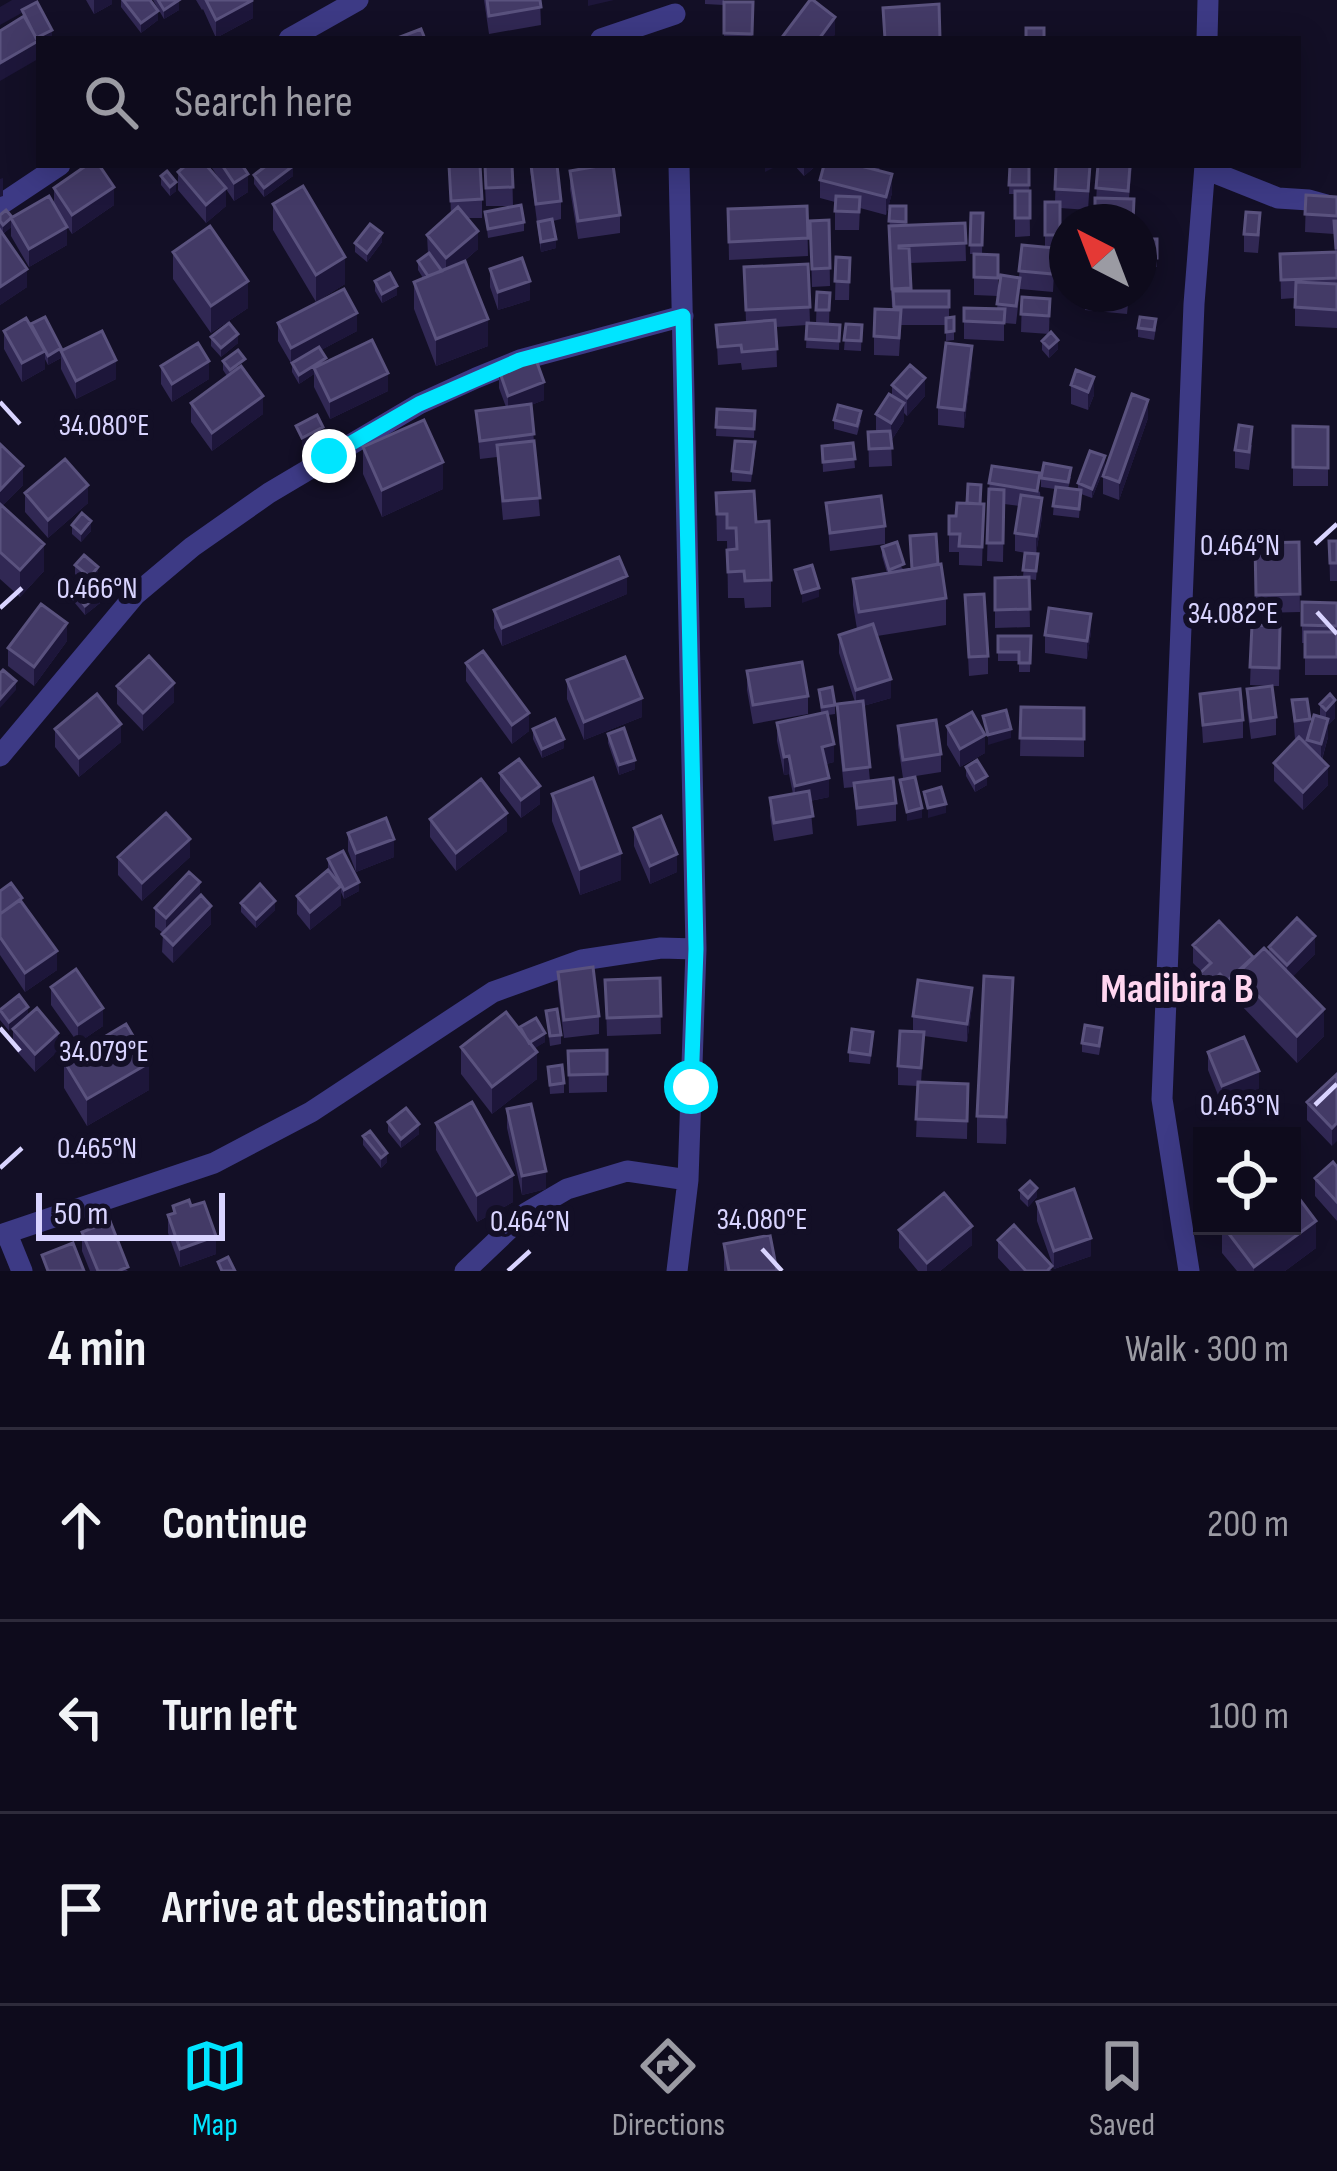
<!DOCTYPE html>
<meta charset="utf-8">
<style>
body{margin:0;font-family:"Sofia Sans Condensed",sans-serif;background:#1c1929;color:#f1f3f6}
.controls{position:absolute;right:36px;bottom:36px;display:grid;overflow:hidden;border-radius:0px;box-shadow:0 6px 30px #0003}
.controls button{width:108px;height:108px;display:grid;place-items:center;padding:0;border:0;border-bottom:3px solid #2e2b3b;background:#0e0b1c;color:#f1f3f6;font:60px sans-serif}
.compass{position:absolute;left:1049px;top:204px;width:108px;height:108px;border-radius:50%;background:#0e0b1c;box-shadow:0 6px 30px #0003;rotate:318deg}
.scale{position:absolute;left:36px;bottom:30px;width:189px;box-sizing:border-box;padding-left:12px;border:6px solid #d9d4ff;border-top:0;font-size:33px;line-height:42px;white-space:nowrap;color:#d9d4ff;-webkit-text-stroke:9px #130f26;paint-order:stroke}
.stop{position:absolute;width:36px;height:36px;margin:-27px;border:9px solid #00e5ff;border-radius:50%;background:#fff}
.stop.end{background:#00e5ff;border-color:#fff;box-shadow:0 3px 12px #0008}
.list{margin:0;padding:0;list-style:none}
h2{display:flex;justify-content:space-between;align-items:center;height:156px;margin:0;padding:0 48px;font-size:51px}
h2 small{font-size:39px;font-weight:400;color:#9b9ba3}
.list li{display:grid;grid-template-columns:78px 1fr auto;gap:36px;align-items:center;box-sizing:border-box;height:192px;padding:0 48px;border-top:3px solid #2e2b3b}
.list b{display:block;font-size:45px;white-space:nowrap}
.list em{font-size:39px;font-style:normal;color:#9b9ba3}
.icon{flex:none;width:66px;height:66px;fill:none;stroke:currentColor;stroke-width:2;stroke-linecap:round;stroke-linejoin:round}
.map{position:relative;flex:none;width:1337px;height:1271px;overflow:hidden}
.search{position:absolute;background:#0e0b1c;box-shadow:0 6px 30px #0003;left:36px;right:36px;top:36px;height:132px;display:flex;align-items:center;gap:30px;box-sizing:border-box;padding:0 42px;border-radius:0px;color:#9b9ba3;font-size:45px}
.sheet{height:732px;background:#0e0b1c}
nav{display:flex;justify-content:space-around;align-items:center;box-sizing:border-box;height:168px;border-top:3px solid #2e2b3b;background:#0e0b1c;font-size:33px;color:#9b9ba3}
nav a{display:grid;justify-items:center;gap:6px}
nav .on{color:#00e5ff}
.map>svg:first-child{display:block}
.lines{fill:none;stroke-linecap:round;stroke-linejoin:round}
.minor{stroke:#3d3a85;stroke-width:21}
.wall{fill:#312854}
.shaded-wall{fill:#1d163a}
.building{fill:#433a66;stroke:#5a527e;stroke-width:3}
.route{stroke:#00e5ff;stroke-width:15}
.ticks{fill:none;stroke:#d9d4ff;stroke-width:4.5}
.labels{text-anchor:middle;stroke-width:12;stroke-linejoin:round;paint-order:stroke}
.quarter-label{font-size:42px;font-weight:bold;fill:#ffd6f0;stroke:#130f26}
.ticks-label{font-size:30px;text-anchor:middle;fill:#d9d4ff;stroke:#130f26;stroke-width:12;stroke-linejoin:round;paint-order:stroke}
</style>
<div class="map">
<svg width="1337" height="1271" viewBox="0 0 1337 1271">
<rect width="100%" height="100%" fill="#130f26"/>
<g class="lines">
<path class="minor" d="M289 39 358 0
M601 39 675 14
M1207 39 1208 0
M1205 169 1278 198 1309 200 1337 208
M0 205 60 165
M0 756 135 595 192 547 269 493 419 404 476 378 520 360 683 316
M7 1234 22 1271
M0 1235 214 1163 311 1112 493 992 582 960 661 948 696 949
M465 1271 526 1213 567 1189 627 1171 688 1180
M677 1271 688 1180 696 949 679 165
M1189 1271 1162 1099 1194 304 1205 165"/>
</g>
<path class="wall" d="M86 0H112V4L94 14Z
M121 0H150L158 20 141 33 121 7Z
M153 0H179V10L164 19Z
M196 0H253V18L216 38 203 9 202 10Z
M484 0H540L541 25 489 34Z
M705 0H724V5L705 4Z
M724 2H753L752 39H724Z
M210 165H242L248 192 234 201 226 189V206L206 223 178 190V172L222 183Z
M449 165 482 199V218H468L478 249 462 263 488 346 436 366 414 309V282L423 278 418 270V261L428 254 427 235 451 214Z
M484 165H512L513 206H486Z
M794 165H817L804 176Z
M824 165H880L879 171 892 193 886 215 860 208 859 230H835V202L820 198V180Z
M1010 165H1029L1030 236 1015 237V194H1009Z
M1056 165H1091L1088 210 1060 208V253H1055L1053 292 1020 289 1016 324 1004 323V341L964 339V308L997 309 1001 275 1019 277 1022 245 1045 247V202H1055Z
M1098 165H1132L1129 198 1095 222Z
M530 169 561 201V219L553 221 556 248 541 252Z
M570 171 620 215V233L578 239 570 189Z
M254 175 293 176 264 197 254 184Z
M161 176 176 191 170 196 161 185Z
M54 188 114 205 72 234 62 219 67 245 29 267 11 236V227L3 234 27 287 0 305V215L12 217 54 204Z
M1306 195 1337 197V328L1295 326V298L1281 299 1280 254 1335 252 1334 234 1305 232Z
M273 204 345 284 316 302 273 230Z
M807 206 808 256 729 260 728 209Z
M890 206H906V226L965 223 966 261 910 263 911 291H949V317H954V340L946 341V325H901L899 356 874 355V336L894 310V307H892L889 245Z
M485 212 524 222V231L488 238Z
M971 213H983L982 254H970Z
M829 220 830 286 812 287 810 221Z
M1260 232 1258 253 1244 252V234Z
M1139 239H1157V267H1140Z
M382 242 367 262 355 252V243Z
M173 252 248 308 211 333 173 279Z
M974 254 998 255V296L974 295Z
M836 257 850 258 849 300H835Z
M808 264 810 323H816L817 292 830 293 829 324 840 325 839 350 806 348 807 325 776 327 777 367 742 370 741 363 718 365 716 325 746 322 744 267Z
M490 269 530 300 498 310 490 287Z
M375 281 397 295 382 303 375 291Z
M1085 294H1129L1127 314 1085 310Z
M1022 297 1050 299 1049 334 1021 332Z
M278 323 357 331 321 350 326 362 388 391 330 419 314 387V374L299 384 292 372V365L278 341Z
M846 324 862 325 861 351 844 350Z
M31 327 61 351 116 379 76 399 61 369V358L48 365 45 359V369L22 382 4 349V331Z
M1138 328H1156L1154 340 1138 337Z
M211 337 238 343 221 357 211 346Z
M1042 341 1058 349 1049 358 1042 350Z
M223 361 245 369 244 370 263 414 212 451 191 422V403L227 376 223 370Z
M972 365 964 428 938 425V407Z
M161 366 209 379 172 402 161 384Z
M499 370 544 400 531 405 540 516 503 520 497 457 480 459 476 411 506 407 499 388Z
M1076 370 1094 395 1088 410 1071 404V385Z
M892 385 925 396 907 416 904 413V421L891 441 892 466 869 467 868 432H876V414L892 396Z
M717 409 755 411 754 438 716 436Z
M1148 418 1119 500 1103 494V476Z
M834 420H861L857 435 834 429Z
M1293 426 1328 427V486H1293Z
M853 443 855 468 823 472 822 446Z
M0 444 23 485 2 506 44 571 20 597 0 579Z
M1252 445 1249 470 1235 468V450Z
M363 447 443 489 382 517 363 474Z
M755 452 751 482 732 481V471Z
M992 466 1040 492 1042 517 1036 554H1038L1036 580 1029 579 1030 627 995 628V578L1023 577 1025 553 1032 554 1015 551V533L1019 506 1004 504 1003 562 987 561 989 489Z
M1105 466 1092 498 1081 494 1079 518 1053 515 1055 489 1041 487V478L1071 477 1068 489 1078 490V483Z
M25 493 88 503 48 538 25 512Z
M716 493 756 522 771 580V607L745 608 744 598H728L727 541H717Z
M826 503 885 526V544L830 551Z
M981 504H984L982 566 959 565V552H949V516H956Z
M72 525 91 531 81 542 72 534Z
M910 536 938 564 946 598V625L877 636 891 698 863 706 870 781 896 803V821L857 826 854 787 844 788 837 722V704L855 702 839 653V635L857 629 853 605V579L887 573 882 556V547L904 570 911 569Z
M1329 541H1337V581H1330Z
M1299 542 1300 612 1256 613 1255 543Z
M75 565 98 576 92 583 100 603 85 615 69 596V586L80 578 75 574Z
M627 594 502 646 494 628V610Z
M965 595 988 656V674L969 676Z
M1302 602 1337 603V675H1305V643H1302Z
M1252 625 1280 626 1279 686H1272L1276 717V735L1251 739 1247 708V689L1271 686 1250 685Z
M1091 632 1087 659 1045 653V635Z
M998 636H1031L1030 672H1019V661H998Z
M67 641 34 686 8 666V648Z
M466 663 529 731 512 744 466 681Z
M747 671 808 696V714L753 724 747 690Z
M567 680 642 717 584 740 567 699Z
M117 686 174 702 143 731 117 704Z
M819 690 835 705V714L828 715 834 762 826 764 829 797 810 801 813 834 774 841 770 816V798L793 794 789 774 784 775 777 741V723L821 713Z
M1200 694 1243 720V738L1203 743Z
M1292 700 1310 719V729L1320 716V704L1335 718 1328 725V737L1322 760 1328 785 1303 810 1274 781V763L1297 739H1295Z
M1021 707 1084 708V757L1020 756Z
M898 726 941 754V772L903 778 898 745Z
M947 726 985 753 960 767 947 745Z
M55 729 121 742 79 777 55 747Z
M533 729 564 748 542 758 533 739Z
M608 734 635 769 619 775 608 743Z
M966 767 987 785 975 792 966 776Z
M500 773 540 804 521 818 500 791Z
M552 794 621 880 580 895 552 821Z
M430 819 507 831 456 871 430 837Z
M634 828 677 872 650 884 634 846Z
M348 833 394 857 356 872 348 851Z
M118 857H190L142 901 118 875Z
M328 859 359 891 344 899 341 892V905L310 930 297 914V896L333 876 328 868Z
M0 891 22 903 57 970 25 992 0 955Z
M200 895 211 924 173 963 162 952 163 933 155 927V908Z
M241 903 275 910 256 928 241 912Z
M1193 945 1253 959 1269 953V947L1315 954 1292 977 1324 1036 1297 1063 1237 1001V991L1227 999 1220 992 1208 1004 1198 993V975L1202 972 1193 963Z
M558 972 599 1016V1034L564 1038 558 990Z
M660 978 661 1034 607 1036 605 980Z
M51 987 103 1026 78 1043 51 1005Z
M19 995 9 1031 0 1020V1010Z
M1013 1005 1006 1144 977 1143V1116Z
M972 1006 967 1042 924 1036 921 1083 968 1084 967 1139 916 1137 918 1086 898 1085V1066L913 1032V1016Z
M546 1011 561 1035V1044L550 1046Z
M13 1029 58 1051 35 1072 13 1047Z
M520 1030 545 1042 534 1048 537 1079 492 1114 461 1074V1047Z
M1102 1038 1099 1055 1082 1052V1043Z
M873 1041 870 1064 849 1062V1052Z
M607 1050V1092L569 1093 568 1051Z
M1208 1052 1259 1089 1222 1105 1208 1070Z
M64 1061 149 1090 87 1126 64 1088Z
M548 1067 564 1083V1093L550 1094Z
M1337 1074 1332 1146 1307 1120V1102Z
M507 1109 546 1189 522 1195 507 1128Z
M388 1122 419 1134 401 1148 388 1132Z
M436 1123 513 1202 477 1222 436 1150Z
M363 1136 387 1162 381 1168 363 1145Z
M1337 1167V1221L1315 1196V1178Z
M1020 1190 1037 1197 1028 1207 1020 1199Z
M1037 1202 1091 1256 1054 1269 1037 1221Z
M173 1206H191L216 1254 180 1267 168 1233V1215L173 1213Z
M1222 1226 1316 1248 1285 1271H1237L1222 1253Z
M899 1230 972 1245 940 1271H918L899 1248Z
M82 1232 128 1271H90L82 1251Z
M998 1240 1052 1271H1010L998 1258Z
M724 1244 777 1271H724Z"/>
<path class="shaded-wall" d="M12 0H36V5L0 25V7Z
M94 0H112V4L94 14Z
M179 0V10L164 19V10Z
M253 0V18L216 38V20Z
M588 0H614L588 6Z
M158 11V20L141 33V23Z
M835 17V35L832 39H819Z
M52 30V39H39L38 59 0 81V63Z
M765 165H779L765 172Z
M806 165H817L804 176V167Z
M293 166V176L264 197V188Z
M248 174V192L234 201V183Z
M892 174V193L886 215V197Z
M3 178V196L0 197V179Z
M176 182V191L170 196V187Z
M114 187V205L72 234V215Z
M226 188V206L206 223V205Z
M11 218V227L3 234V225Z
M67 227V245L29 267V249Z
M478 231V249L446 276V258Z
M382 233V242L367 262V253Z
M556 239V248L541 252V242Z
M345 257V284L316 302V275Z
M27 269V287L0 305V287Z
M248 281V308L211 333V306Z
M530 281V300L498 310V292Z
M397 286V295L382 303V294Z
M357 313V331L291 366V348Z
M488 319V346L436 366V339Z
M238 334V343L221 357V348Z
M1058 340V349L1049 358V348Z
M972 346V365L964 428V410Z
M61 348V358L48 365V356Z
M45 351V369L22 382V363Z
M326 358V367L314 368V374L299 384V375Z
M116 360V379L76 399V381Z
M209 361V379L172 402V384Z
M388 373V391L330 419V401Z
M1094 377V395L1088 410V392Z
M925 378V396L907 416V398Z
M544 382V400L508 414V396Z
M263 396V414L212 451V433Z
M1148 400V418L1119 500V482Z
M904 403V421L891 441V423Z
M323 427V436L302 447V438Z
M1105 456V466L1092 498V489Z
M443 462V489L382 517V490Z
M23 466V485L0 508V490Z
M88 485V503L48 538V520Z
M1042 498V517L1036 554V536Z
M91 521V531L81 542V533Z
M44 544V571L20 597V570Z
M98 567V576L90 586V577Z
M627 576V594L502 646V628Z
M819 588V597L802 603V593Z
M100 594V603L85 615V606Z
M1091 614V632L1087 659V641Z
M67 623V641L34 686V667Z
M891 679V698L856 708V690Z
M16 681V690L0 708V699Z
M174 683V702L143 731V713Z
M642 698V717L584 740V722Z
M1335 700V718L1328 725V737L1321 762V744L1326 728V710Z
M529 713V731L512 744V725Z
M121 724V742L79 777V758Z
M1011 729V738L988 745V735Z
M985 735V753L960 767V749Z
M564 739V748L542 758V749Z
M834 744V762L822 765V747Z
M789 756V774L784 775V757Z
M635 760V769L619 775V765Z
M1328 766V785L1303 810V792Z
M987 776V785L975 792V783Z
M829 778V797L795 804V786Z
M540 786V804L521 818V800Z
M946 804V813L928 818V808Z
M922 808V818L907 821V812Z
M507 813V831L456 871V853Z
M190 839V857L142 901V883Z
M394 839V857L356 872V853Z
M621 853V880L580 895V869Z
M677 854V872L650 884V866Z
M200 882V900L166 936V918Z
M359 882V891L344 899V890Z
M341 886V905L310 930V912Z
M275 901V910L256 928V919Z
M211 906V924L173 963V945Z
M1315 936V954L1287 983V965Z
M57 951V970L25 992V973Z
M1253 957 1237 974V991L1227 999V981Z
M1220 974V992L1208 1004V986Z
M1013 978V1005L1006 1144V1117Z
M972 988V1006L967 1042V1024Z
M28 1007V1016L9 1031V1022Z
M103 1008V1026L78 1043V1025Z
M1324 1009V1036L1297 1063V1036Z
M58 1033V1051L35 1072V1054Z
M545 1033V1042L529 1052V1043Z
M537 1052V1079L492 1114V1087Z
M149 1063V1090L87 1126V1099Z
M1259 1071V1089L1222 1105V1086Z
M1337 1123V1141L1332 1146V1128Z
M419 1124V1134L401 1148V1139Z
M387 1153V1162L381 1168V1158Z
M546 1171V1189L522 1195V1176Z
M513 1175V1202L477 1222V1195Z
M1037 1188V1197L1028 1207V1198Z
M1316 1221V1248L1285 1271H1254V1267Z
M972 1226V1245L940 1271H927V1263Z
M216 1236V1254L180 1267V1249Z
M1091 1238V1256L1054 1269V1251Z"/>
<path class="building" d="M123 0H150L158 11 141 23Z
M158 0H179L164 10Z
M206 0H253L216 20Z
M487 0H540L541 7 489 16Z
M810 0H813L835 17 819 39H787L783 36Z
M37 2 52 30 36 38 22 10Z
M724 2H753L752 34 724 33Z
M939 4 940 39H885L883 8Z
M24 16 38 41 0 63V31Z
M1026 28H1044V39H1026Z
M421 29 425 39H395Z
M87 165H99L114 187 72 215 54 188Z
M186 165H206L226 188 206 205 178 172Z
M222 165H242L248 174 234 183Z
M267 165H292L293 166 264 188 254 175Z
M449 165H480L482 199 451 201Z
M485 165H512L513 187 486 188Z
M531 165H557L561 201 536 204Z
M604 165H613L620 215 578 221 570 171Z
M824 165H857L892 174 886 197 820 180Z
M1010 165H1029V185H1009Z
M1056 165H1090L1088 191 1055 189Z
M1098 165H1130L1128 191 1096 188Z
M167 171 176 182 170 187 161 176Z
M303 186 345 257 316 275 273 204Z
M1015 191H1030V218H1015Z
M1306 195 1337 197V216L1305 214Z
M49 196 67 227 29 249 11 218Z
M836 196 860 197 859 212 835 211Z
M1095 198 1134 199 1133 222H1095Z
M1045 202H1060V235H1045Z
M521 205 524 222 488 229 485 212Z
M807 206 808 238 729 242 728 209Z
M890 206H906V222L889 221Z
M458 207 478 231 446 258 427 235Z
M6 210 12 217 3 225 0 221V215Z
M1246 212 1260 213 1258 235 1244 234Z
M971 213H983L982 245H970Z
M552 219 556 239 541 242 538 222Z
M829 220 830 268 812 269 810 221Z
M1334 221H1337V248H1336Z
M965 223 966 243 899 246V248H909L911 288 892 289 889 226Z
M370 224 382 233 367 253 355 243Z
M210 226 248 281 211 306 173 252Z
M0 230 27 269 0 287Z
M1139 239H1157V258H1140Z
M1022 245 1055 248 1053 274 1019 271Z
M1337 252V278L1281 280 1280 254Z
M429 253 442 271 428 276 418 261Z
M974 254 998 255V278L974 277Z
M836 257 850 258 849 282 835 281Z
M522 258 530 281 498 292 490 269Z
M465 261 488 319 436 339 414 282Z
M808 264 810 307 746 310 744 267Z
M390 273 397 286 382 294 375 281Z
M1001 275 1020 278 1016 306 997 304Z
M1296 282 1337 284V310L1295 307Z
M344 289 357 313 291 348 278 323Z
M893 291H949V307H894Z
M817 292 830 293 829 310H816Z
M1022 297 1050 299 1049 316 1021 314Z
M964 308 1005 309 1004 323 964 321Z
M875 309 901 310 899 338 874 336Z
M45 317 61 348 48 356 31 324Z
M954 317V331L946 332V318Z
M1140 317 1156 319 1154 330 1138 328Z
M26 318 45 351 22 363 4 331Z
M775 320 777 349 742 352 741 345 718 347 716 325Z
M229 323 238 334 221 348 211 337Z
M807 323 840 325 839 341 806 339Z
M846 324 862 325 861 341 844 340Z
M102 331 116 360 76 381 61 351Z
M1051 332 1058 340 1049 348 1042 341Z
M372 340 388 373 330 401 314 368Z
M198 343 209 361 172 384 161 366Z
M946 343 972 346 964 410 938 407Z
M319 347 326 358 299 375 292 363Z
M238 350 245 359 230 370 223 361Z
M535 357 544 382 508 396 499 370Z
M910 365 925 378 907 398 892 385Z
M241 366 263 396 212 433 191 403Z
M1076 370 1094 377 1088 392 1071 385Z
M889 394 904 403 891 423 876 414Z
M1132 394 1148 400 1119 482 1103 476Z
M531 404 534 434 480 441 476 411Z
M838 405 861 411 857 426 834 420Z
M717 409 755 411 754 429 716 427Z
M317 415 323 427 302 438 296 426Z
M424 420 443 462 382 490 363 447Z
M1239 425 1252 427 1249 452 1235 450Z
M1293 426 1328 427V468L1293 467Z
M890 431 892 448 869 449 868 432Z
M534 441 540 498 503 501 497 445Z
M735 441 755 442 751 473 732 471Z
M853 443 855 459 823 462 822 446Z
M0 444 23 466 0 490Z
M1090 451 1105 456 1092 489 1078 483Z
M65 459 88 485 48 520 25 493Z
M1044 463 1071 468 1068 482 1041 478Z
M992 466 1040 473 1037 491 989 483Z
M968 484 981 485 980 504 967 503Z
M1056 487 1081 490 1079 509 1053 506Z
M989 489 1004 490 1003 543H987Z
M754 491 756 522 769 521 771 580 745 581 744 571 728 572 727 550 737 549 736 528H727V514H717L716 493Z
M1021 495 1042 498 1036 536 1015 533Z
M881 496 885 526 830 533 826 503Z
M957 503 984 504 982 547 959 546 960 534H949V516H956Z
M0 504 44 544 20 570 0 552Z
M82 513 91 521 81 533 72 525Z
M936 534 938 564 912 569 910 536Z
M1329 541H1337V563H1330Z
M897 542 904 564 889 570 882 547Z
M1299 542 1300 594 1256 595 1255 543Z
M1025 553 1038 554 1036 571 1023 570Z
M84 555 98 567 90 577 75 565Z
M619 557 627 576 502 628 494 610Z
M941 564 946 598 859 612 853 579Z
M812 565 819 588 802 593 795 570Z
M85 575 100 594 85 606 69 586Z
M1029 577 1030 609 995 610V578Z
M984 594 988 656 969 657 965 595Z
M1302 602 1337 603V626L1302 625Z
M41 604 67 623 34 667 8 648Z
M1049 608 1091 614 1087 641 1045 635Z
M873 624 891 679 856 690 839 635Z
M1252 625 1280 626 1279 668 1250 667Z
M1305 632H1337V657H1305Z
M998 636H1031L1030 663H1019V652H998Z
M483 651 529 713 512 725 466 663Z
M149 656 174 683 143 713 117 686Z
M625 657 642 698 584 722 567 680Z
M802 662 808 696 753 705 747 671Z
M3 670 16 681 0 699V673Z
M1272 686 1276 717 1251 721 1247 689Z
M832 687 835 705 822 707 819 690Z
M1240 689 1243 720 1203 725 1200 694Z
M97 694 121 724 79 758 55 729Z
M1330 694 1335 700 1326 710 1320 704Z
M1307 699 1310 719 1295 721 1292 700Z
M863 701 870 767 844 770 837 704Z
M1021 707 1084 708V739L1020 738Z
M1006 710 1011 729 988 735 983 716Z
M827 712 834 744 822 747 829 778 795 786 789 756 784 757 777 723Z
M972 712 985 735 960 749 947 726Z
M1314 715 1328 719 1321 744 1307 740Z
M555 719 564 739 542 749 533 729Z
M936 720 941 754 903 760 898 726Z
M624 728 635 760 619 765 608 734Z
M1299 737 1328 766 1303 792 1274 763Z
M519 759 540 786 521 800 500 773Z
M977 760 987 776 975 783 966 767Z
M915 777 922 808 907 812 900 780Z
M593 778 621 853 580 869 552 794Z
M893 778 896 803 857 808 854 783Z
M481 779 507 813 456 853 430 819Z
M941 787 946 804 928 808 924 792Z
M809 791 813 816 774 823 770 798Z
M166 813 190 839 142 883 118 857Z
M661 816 677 854 650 866 634 828Z
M386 818 394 839 356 853 348 833Z
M343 851 359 882 344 890 328 859Z
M328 870 341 886 310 912 297 896Z
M189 872 200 882 166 918 155 908Z
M11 883 22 898 0 914V891Z
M260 884 275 901 256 919 241 903Z
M201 895 211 906 173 945 162 934Z
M20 900 57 951 25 973 0 937V914Z
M1297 918 1315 936 1287 965 1269 947Z
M1219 921 1253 957 1227 981 1220 974 1208 986 1198 975 1211 963 1193 945Z
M1264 948 1324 1009 1297 1036 1237 974Z
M593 967 599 1016 564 1020 558 972Z
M76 969 103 1008 78 1025 51 987Z
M984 976 1013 978 1006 1117 977 1116Z
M660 978 661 1016 607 1018 605 980Z
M918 980 972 988 967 1024 913 1016Z
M19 995 28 1007 9 1022 0 1010Z
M37 1008 58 1033 35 1054 13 1029Z
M557 1009 561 1035 550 1036 546 1011Z
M506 1012 537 1052 492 1087 461 1047Z
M536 1018 545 1033 529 1043 520 1027Z
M126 1024 149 1063 87 1099 64 1061Z
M1085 1025 1102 1028 1099 1046 1082 1043Z
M852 1029 873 1032 870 1055 849 1052Z
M900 1031 924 1032 921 1068 898 1066Z
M1244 1037 1259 1071 1222 1086 1208 1052Z
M607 1050V1074L569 1075 568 1051Z
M562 1065 564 1083 550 1085 548 1067Z
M1337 1074V1123L1332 1128 1307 1102Z
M918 1082 968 1084 967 1121 916 1119Z
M472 1102 513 1175 477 1195 436 1123Z
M531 1104 546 1171 522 1176 507 1109Z
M406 1108 419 1124 401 1139 388 1122Z
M370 1131 387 1153 381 1158 363 1136Z
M1333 1162 1337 1167V1202L1315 1178Z
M1030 1181 1037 1188 1028 1198 1020 1190Z
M1074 1189 1091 1238 1054 1251 1037 1202Z
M1292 1189 1316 1221 1254 1267 1223 1226H1292Z
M944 1193 972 1226 927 1263 899 1230Z
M189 1200 191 1206 204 1202 216 1236 180 1249 168 1215 175 1213 173 1206Z
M110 1221 128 1267 118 1271H98L82 1232Z
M1014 1225 1052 1266 1047 1271H1026L998 1240Z
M770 1235 777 1271H729L724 1244Z
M73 1243 84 1271H48L42 1255Z
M228 1257 235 1271H222L218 1262Z"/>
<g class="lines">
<path class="route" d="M329 456 419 404 520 360 683 316 696 949 691 1087"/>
</g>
<path class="ticks" d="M0 402 20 424M1315 544 1337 524M0 608 22 588M1317 612 1337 634M0 1028 20 1051M1315 1105 1337 1084M0 1168 22 1148M762 1249 782 1271M508 1271 530 1251"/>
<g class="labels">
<g class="quarter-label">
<text x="1177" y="1002">Madibira B</text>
</g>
</g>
<g class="ticks-label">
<text x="104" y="435">34.080°E</text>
<text x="1240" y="555">0.464°N</text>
<text x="97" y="598">0.466°N</text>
<text x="1233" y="623">34.082°E</text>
<text x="104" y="1061">34.079°E</text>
<text x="1240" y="1115">0.463°N</text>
<text x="97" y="1158">0.465°N</text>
<text x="762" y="1229">34.080°E</text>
<text x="530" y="1231">0.464°N</text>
</g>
</svg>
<div class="controls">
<button><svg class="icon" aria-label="locate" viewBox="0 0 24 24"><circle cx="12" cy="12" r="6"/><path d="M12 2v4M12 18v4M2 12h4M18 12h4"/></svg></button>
</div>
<svg class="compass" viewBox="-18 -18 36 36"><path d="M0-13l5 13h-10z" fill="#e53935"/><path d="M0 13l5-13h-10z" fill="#9b9ba3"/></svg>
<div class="scale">50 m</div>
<div class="stop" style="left:691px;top:1087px"></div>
<div class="stop end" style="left:329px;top:456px"></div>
<div class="search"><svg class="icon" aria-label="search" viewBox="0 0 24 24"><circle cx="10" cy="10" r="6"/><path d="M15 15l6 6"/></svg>Search here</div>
</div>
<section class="sheet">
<h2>4 min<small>Walk · 300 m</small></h2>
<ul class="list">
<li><svg class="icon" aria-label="ahead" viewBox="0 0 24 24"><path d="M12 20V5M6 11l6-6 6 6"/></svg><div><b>Continue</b></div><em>200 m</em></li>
<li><svg class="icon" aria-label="left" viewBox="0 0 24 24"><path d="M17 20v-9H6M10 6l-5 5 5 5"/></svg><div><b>Turn left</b></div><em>100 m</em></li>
<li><svg class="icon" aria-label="arrive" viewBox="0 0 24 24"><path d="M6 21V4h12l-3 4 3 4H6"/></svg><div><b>Arrive at destination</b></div></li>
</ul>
</section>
<nav>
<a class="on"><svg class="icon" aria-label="map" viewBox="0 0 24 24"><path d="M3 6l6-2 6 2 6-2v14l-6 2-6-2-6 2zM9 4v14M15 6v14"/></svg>Map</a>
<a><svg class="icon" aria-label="directions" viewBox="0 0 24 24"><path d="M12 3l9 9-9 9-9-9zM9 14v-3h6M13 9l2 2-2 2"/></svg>Directions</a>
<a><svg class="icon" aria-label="saved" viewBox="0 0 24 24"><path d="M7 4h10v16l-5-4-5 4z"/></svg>Saved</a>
</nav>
